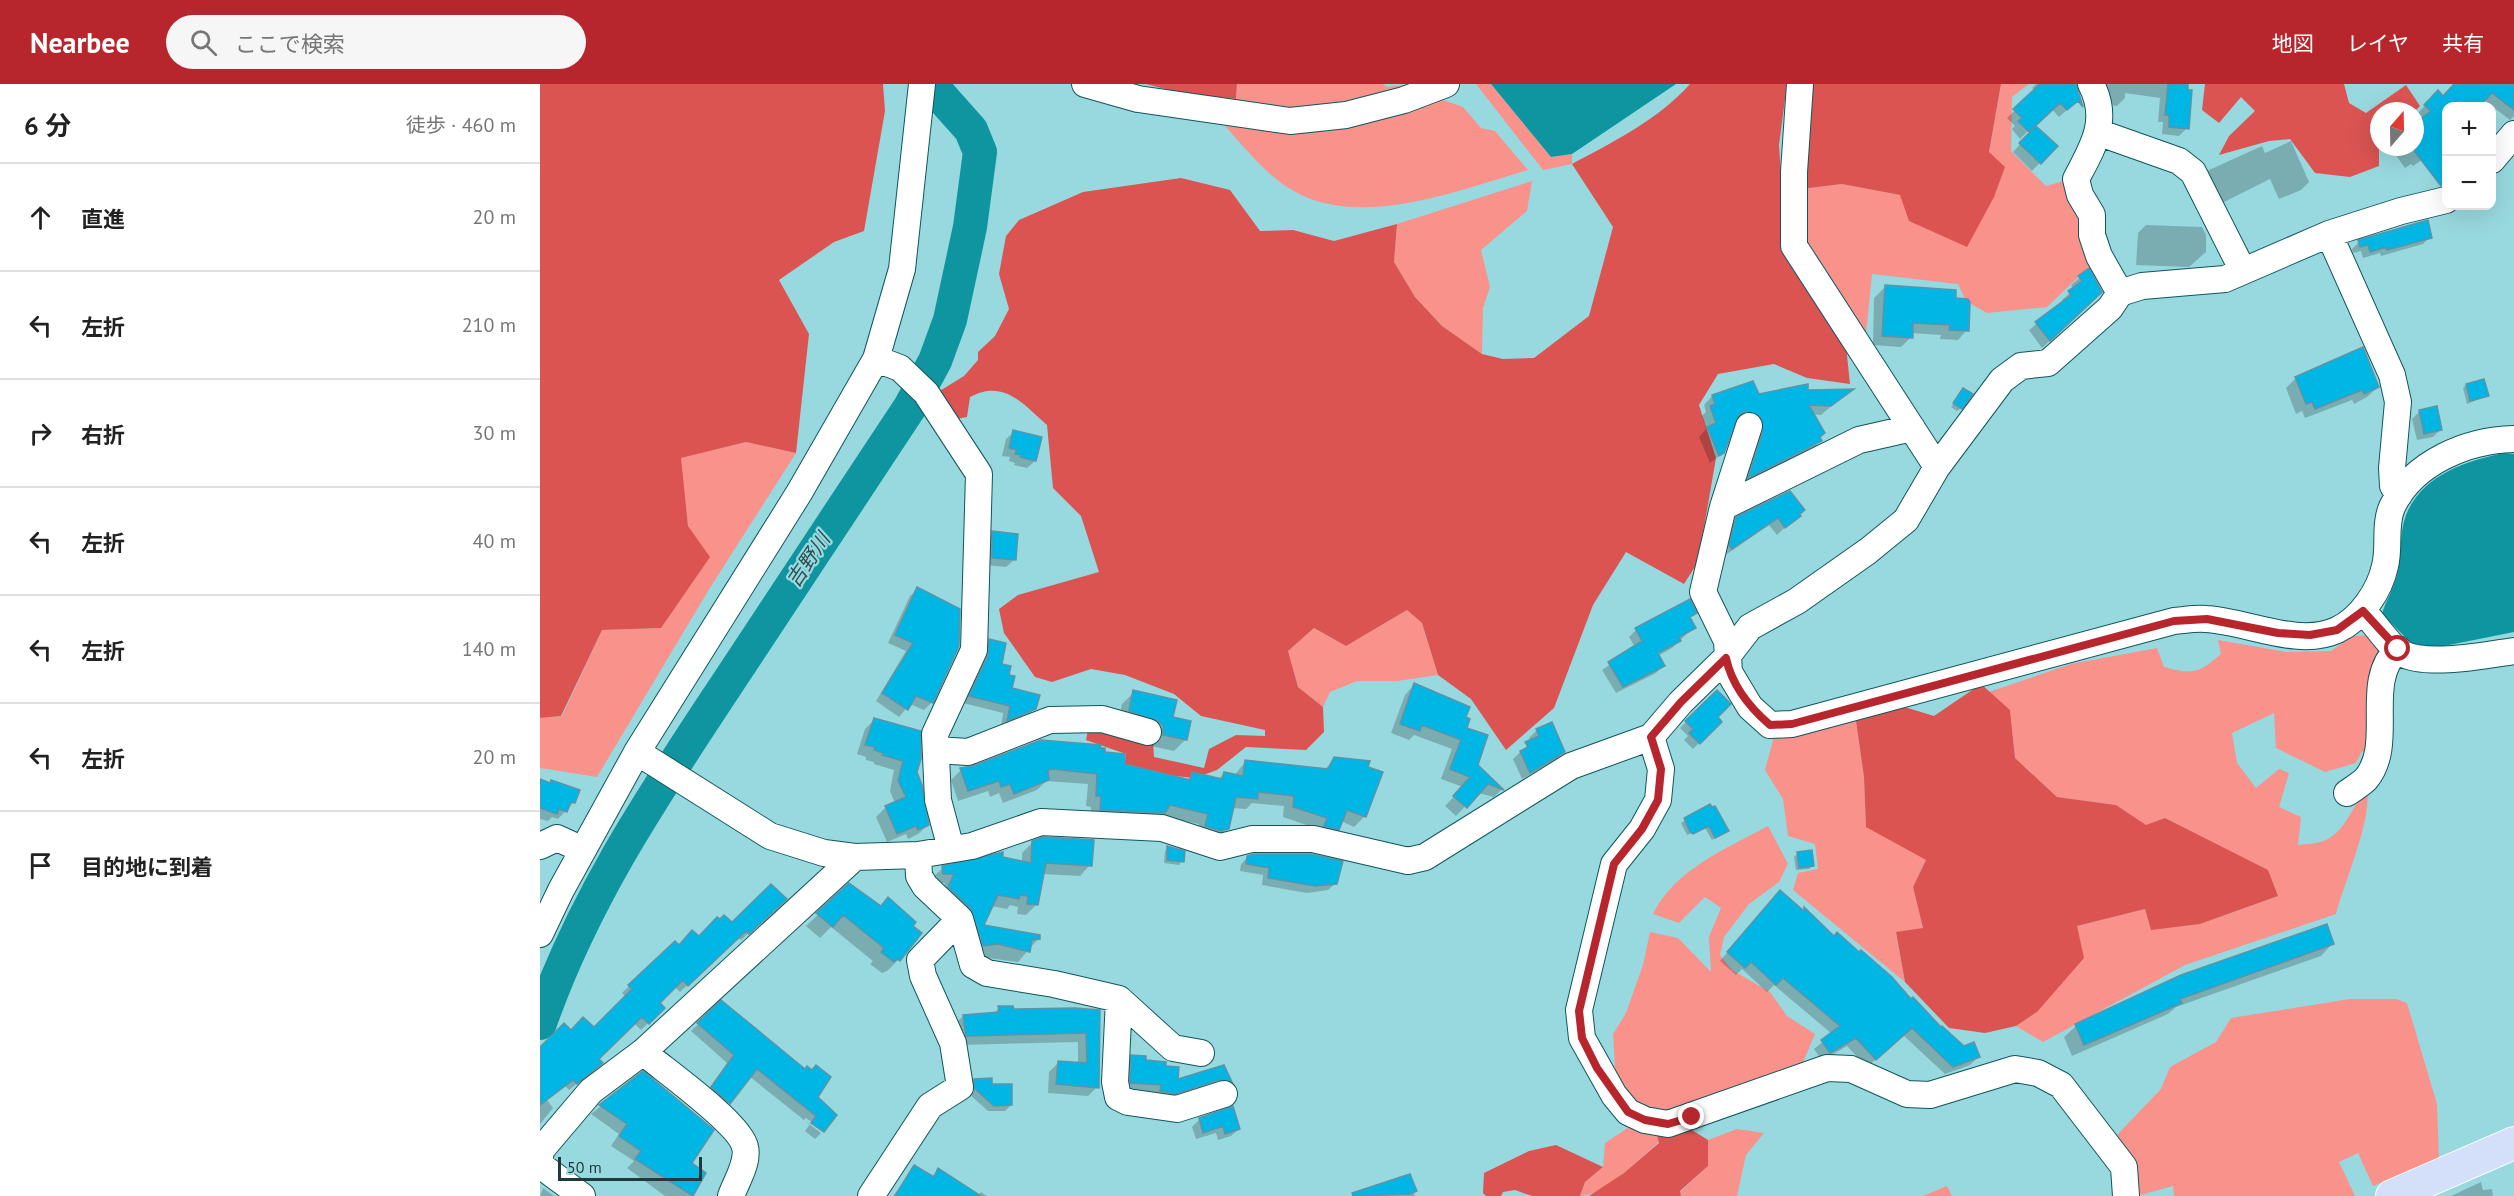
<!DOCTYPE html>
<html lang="ja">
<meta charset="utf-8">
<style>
body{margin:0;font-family:"PT Sans","Noto Sans JP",sans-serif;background:#f6f6f6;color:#222}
.controls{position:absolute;right:18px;top:18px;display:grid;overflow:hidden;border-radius:12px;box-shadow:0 6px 24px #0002}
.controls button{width:54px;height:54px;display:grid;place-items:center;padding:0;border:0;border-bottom:2px solid #e0e0e0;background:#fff;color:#222;font:30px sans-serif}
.compass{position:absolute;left:1830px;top:18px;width:54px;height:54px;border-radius:50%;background:#fff;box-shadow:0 6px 24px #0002;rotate:20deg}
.scale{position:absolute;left:18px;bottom:15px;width:144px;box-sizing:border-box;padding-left:6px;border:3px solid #1f393c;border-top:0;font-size:16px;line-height:21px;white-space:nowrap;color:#1f393c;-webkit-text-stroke:4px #98d9df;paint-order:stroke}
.stop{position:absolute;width:18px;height:18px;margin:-14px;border:4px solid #b7262d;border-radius:50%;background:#fff}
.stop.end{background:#b7262d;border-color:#fff;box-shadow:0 2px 6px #0008}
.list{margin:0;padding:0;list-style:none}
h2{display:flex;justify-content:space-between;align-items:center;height:78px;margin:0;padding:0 24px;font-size:26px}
h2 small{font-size:20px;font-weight:400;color:#767676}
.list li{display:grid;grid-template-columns:39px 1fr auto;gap:18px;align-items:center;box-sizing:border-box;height:108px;padding:0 24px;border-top:2px solid #e0e0e0}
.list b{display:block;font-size:22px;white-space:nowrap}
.list em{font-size:20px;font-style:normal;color:#767676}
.icon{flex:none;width:33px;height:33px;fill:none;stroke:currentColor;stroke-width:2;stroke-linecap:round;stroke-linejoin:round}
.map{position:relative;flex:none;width:1974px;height:1112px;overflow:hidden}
header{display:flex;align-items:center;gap:36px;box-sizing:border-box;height:84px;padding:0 30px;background:#b7262d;color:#fff}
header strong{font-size:28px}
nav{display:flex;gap:33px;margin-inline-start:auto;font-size:21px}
.search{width:420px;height:54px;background:#f6f6f6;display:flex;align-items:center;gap:15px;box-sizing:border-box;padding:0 21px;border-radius:33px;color:#767676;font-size:22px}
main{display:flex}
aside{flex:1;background:#fff}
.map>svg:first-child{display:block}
.green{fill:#f9928b}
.forest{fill:#db5452}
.water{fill:#0f95a0}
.shadow{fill:#0003}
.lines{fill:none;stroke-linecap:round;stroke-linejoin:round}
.river{stroke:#0f95a0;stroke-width:34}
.building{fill:#00b6e4;stroke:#5d94a8;stroke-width:1.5}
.minor-casing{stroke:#0f565c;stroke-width:28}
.major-casing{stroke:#fff;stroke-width:34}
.minor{stroke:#fff;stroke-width:26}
.major{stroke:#d4e0f9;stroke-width:32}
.route{stroke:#b7262d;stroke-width:8}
.labels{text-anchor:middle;stroke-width:4.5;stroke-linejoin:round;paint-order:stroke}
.water-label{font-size:20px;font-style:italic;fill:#2c4e52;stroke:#98d9df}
</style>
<header>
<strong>Nearbee</strong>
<div class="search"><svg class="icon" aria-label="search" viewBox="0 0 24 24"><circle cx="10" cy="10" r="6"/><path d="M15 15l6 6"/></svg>ここで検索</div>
<nav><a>地図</a><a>レイヤ</a><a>共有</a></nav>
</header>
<main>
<aside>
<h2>6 分<small>徒歩 · 460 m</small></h2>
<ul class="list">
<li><svg class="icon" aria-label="ahead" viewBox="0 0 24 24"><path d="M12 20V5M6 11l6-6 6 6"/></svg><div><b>直進</b></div><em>20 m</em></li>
<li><svg class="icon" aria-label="left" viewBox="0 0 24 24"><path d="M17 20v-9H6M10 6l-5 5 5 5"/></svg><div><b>左折</b></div><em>210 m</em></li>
<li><svg class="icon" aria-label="right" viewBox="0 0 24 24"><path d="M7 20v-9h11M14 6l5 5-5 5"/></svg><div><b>右折</b></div><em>30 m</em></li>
<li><svg class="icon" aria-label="left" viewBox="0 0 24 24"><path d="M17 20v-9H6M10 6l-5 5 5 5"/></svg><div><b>左折</b></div><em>40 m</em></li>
<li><svg class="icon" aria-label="left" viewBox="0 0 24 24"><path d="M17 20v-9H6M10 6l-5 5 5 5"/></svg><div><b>左折</b></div><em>140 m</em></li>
<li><svg class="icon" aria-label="left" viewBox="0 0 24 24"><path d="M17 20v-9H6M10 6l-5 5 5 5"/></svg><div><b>左折</b></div><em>20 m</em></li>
<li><svg class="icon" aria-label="arrive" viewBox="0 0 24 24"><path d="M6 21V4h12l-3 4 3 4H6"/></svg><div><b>目的地に到着</b></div></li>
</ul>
</aside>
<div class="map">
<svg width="1974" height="1112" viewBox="0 0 1974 1112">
<rect width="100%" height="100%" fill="#98d9df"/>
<path class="green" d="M697 0H843L847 3 874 0 794 28 696 21Z
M936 0H951L1011 73 1032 70V80L1003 86Z
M1461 0H1489L1472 13 1471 67 1506 102 1530 95 1556 176 1507 223 1447 229 1426 217 1418 200 1332 190 1325 259 1260 153 1261 105 1302 100 1360 111 1449 68Z
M903 16 923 23 941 44 955 47 988 86C917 107 815 148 747 103 723 87 704 63 685 42L765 47 817 38Z
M992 97 987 127 941 166 950 203 943 224 942 270 902 242 875 213 854 178 857 140Z
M206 358 256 369 168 507 57 693 0 684V634L22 632 62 546 121 544 148 442 140 374Z
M867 526 882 539 898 591 857 597H817L790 608 783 623 758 603 748 567 774 544 806 562Z
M1830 551 1840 566 1834 591 1830 669 1822 667 1816 679 1785 688 1736 664 1734 629 1692 649 1697 679 1716 704 1739 685 1749 689 1739 723 1761 733 1758 761C1766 760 1778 760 1786 756 1807 746 1812 721 1827 706 1832 736 1804 799 1796 830L1645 881 1503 958 1476 942 1497 928 1537 842 1605 825 1611 845 1660 840 1738 812 1727 786 1625 734 1606 742 1576 721 1517 713 1475 674 1470 626 1449 608 1531 580 1617 564 1624 583C1653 591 1659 589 1681 570L1678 556 1746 568 1791 567 1813 552Z
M1294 635 1316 637 1324 693 1326 742 1386 776 1373 803 1383 844 1356 849 1365 898 1253 806 1258 789 1278 785 1275 760 1248 752 1243 715 1225 686 1235 649Z
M1228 742 1248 780 1239 798 1209 820 1184 853 1180 871 1192 886 1230 908 1247 932 1275 950 1261 983 1131 1030 1107 1028 1076 1001 1073 950 1086 929 1103 881 1110 848 1138 854 1171 888 1169 853 1181 824 1165 813 1139 839 1113 830C1135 785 1186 765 1228 742Z
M1810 915H1856L1867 919 1897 1020 1899 1076 1833 1102 1818 1069 1799 1078 1815 1112H1634L1633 1102 1597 1112 1594 1080 1577 1051 1621 1005 1630 983 1676 958 1691 934Z
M1095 1039 1116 1047 1119 1058C1101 1074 1063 1112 1040 1112L1045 1098 1063 1083 1065 1059Z
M1197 1045 1224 1049 1206 1071 1197 1112H1141L1140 1108 1168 1082V1056Z
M1407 1102 1412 1112H1383Z"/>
<path class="forest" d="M0 0H343L345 27 324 147 294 158 239 196 269 250 256 369 206 358 141 374 148 442 170 473 121 544 62 546 21 632 0 634Z
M606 0H697L696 15 644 10Z
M1150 0H1247L1239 61 1246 168 1305 252 1310 300 1267 294 1234 280 1178 290 1159 321 1176 374 1158 478 1144 500 1086 468 1053 521 1014 624 966 666 931 615 898 591 882 539 867 526 806 562 774 544 748 567 758 603 783 623 784 648 766 666 706 663 677 686 655 694 584 687 586 670 546 656 549 641 613 658 614 673 664 684 669 665 696 651 725 652V646L661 632 634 610 585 591 551 585 512 598 495 593 464 549 459 525 478 511 559 488 541 432 513 404 507 341C482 319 464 295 430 313L427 333 411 336 398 308 424 292 438 276V268L455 252 469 225 459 190 466 152 479 136 543 108 641 94 690 106 720 147 753 146 794 157 857 140 854 178 875 213 902 242 942 270 963 275 994 274 1049 232 1073 143 1032 80C1073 58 1119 35 1150 0Z
M1272 0H1461L1449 68 1465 83 1454 113 1427 163 1369 137 1360 111 1302 100 1261 105Z
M1665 0H1804L1809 19 1826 29 1866 1 1880 22 1875 27H1839V82L1810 93 1775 89 1750 55 1729 57 1679 71 1689 52 1715 27 1701 13 1679 39 1662 26Z
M1441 600 1470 626 1475 674 1517 713 1576 721 1606 741 1625 734 1728 786 1738 812 1660 840 1611 846 1605 825 1537 842 1544 874 1497 928 1476 942 1445 949 1409 944 1365 898 1356 848 1383 844 1373 803 1386 776 1326 743 1324 693 1316 637 1348 618 1394 632Z
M1147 1043 1168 1056V1082L1140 1107 1141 1112H1049L1084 1089 1119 1059 1116 1047Z
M1016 1061 1063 1083 1045 1098 1040 1112H992L975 1106 963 1108 961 1112H946L943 1109 944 1089 989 1067Z"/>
<path class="water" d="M951 0H1136L1032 70 1011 73Z
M1965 369 1974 370V548L1879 567 1842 530C1846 516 1854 504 1857 491 1862 472 1859 449 1866 431 1882 391 1927 376 1965 369Z"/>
<path class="shadow" d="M1496 0H1535L1531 22 1519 33 1512 25 1494 42 1516 62 1492 87 1473 68 1494 45 1492 43 1480 55 1472 45 1475 42 1467 34 1495 7 1492 4Z
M1559 0H1647V44L1639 52 1622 50 1623 38H1618L1620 14 1585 9V14L1577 22 1564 20Z
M1914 0H1974V32L1970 36 1944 16 1938 22H1906V59L1873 82 1871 80 1865 84 1850 63H1875V40L1884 34 1878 29 1890 16 1903 13Z
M1751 57 1769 98 1761 106 1739 115 1730 95 1676 122 1661 94 1669 86 1722 62 1725 69Z
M1606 141 1662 143 1666 151V168L1649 183 1596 181 1598 149Z
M1890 153 1883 160 1841 172 1840 169 1823 174 1821 167 1813 169 1812 165 1819 158Z
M1548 187 1553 216 1502 264 1489 246 1524 218 1522 216 1534 205 1531 201Z
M1344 204 1414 207V216L1427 246 1418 256 1400 255 1401 251 1371 249V253L1361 263 1333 261 1334 214Z
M1756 294 1838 303 1827 313 1814 320 1812 316 1765 334 1762 327 1756 330 1746 304Z
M1213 299 1218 312 1310 306 1281 331 1272 330 1280 357 1272 366 1201 401 1204 336 1195 338 1183 369 1170 379 1159 353 1166 345 1162 332 1166 328 1164 321 1172 312Z
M1926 301 1947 312 1927 320 1923 304Z
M1423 306 1421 324 1417 327 1411 323Z
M1880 327 1901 345 1893 353 1877 356 1872 335Z
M474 348 495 377 487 384 474 381 475 379 469 377 470 373 462 372 466 355Z
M1263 426 1237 451 1229 441 1184 472 1189 443 1197 435Z
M453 449 474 476 466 483 445 481V457Z
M378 505 418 562 391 619 384 626 370 620 359 633 336 617 366 567 348 559 370 512Z
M1155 529 1149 534 1154 543 1132 564 1118 572 1123 582 1116 589 1076 609 1062 586 1095 563 1089 553 1096 546Z
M450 557 471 605 494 625 487 633 461 643 463 629 423 619 442 564Z
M874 601 924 634 937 682 962 705 954 713 938 709 916 732 905 722 923 703 901 695 912 665 874 651 869 656 851 649 865 611Z
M594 608 631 634 646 655 634 667 611 662 612 654 578 639 582 620Z
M1177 608 1175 633 1180 638 1153 665 1144 656 1148 652 1140 644Z
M334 636 376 688 388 741 378 750 368 755 366 750 347 758 336 733 346 723 355 719 350 707 354 686 334 680V678L326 676V673L317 670 325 645Z
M997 646 1023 668 1016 676 982 695 973 675 991 658 989 654Z
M563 669 583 681 646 697 653 690 678 696 684 689 694 692 705 678 784 686 795 675 825 732 814 743 801 737 787 755 778 745 743 733 744 722 712 719 706 725 692 724 688 744 677 755 656 753 659 740 620 732 550 736 551 723 546 722 548 700 506 697 497 706 463 719 459 709 450 713 448 707 418 717 411 696 421 686Z
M0 696 34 718 18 735 12 733 8 737 0 735Z
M1169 722 1187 747 1172 756 1165 744 1147 751 1141 739Z
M493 758 550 781 540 792 502 790 497 820 486 831 477 830 478 823 470 821 467 825 451 822 442 842 499 854 478 878 433 872 398 814 405 799 393 800 392 794 403 784 462 774 482 778V769Z
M628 763 642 777 639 781 624 779 625 767Z
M1258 769 1272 782 1269 785 1256 786 1254 773Z
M708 773 796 799 788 806 767 809 722 801 723 791 700 787 701 780Z
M309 801 340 823 358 876 347 887 342 889 330 880 333 877 291 843 280 854 266 842Z
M1232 816 1262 827 1264 825 1400 945 1438 973 1430 981 1405 990 1363 951 1327 983 1307 962 1282 977 1274 965 1292 950 1234 901 1227 908 1202 885 1196 891 1180 877Z
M238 823 201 856 198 853 140 908 134 902 118 919 123 924 101 946 94 939 57 975 54 986 29 1006 25 1002 7 1016 13 1024 0 1040V965L31 948 54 945 86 913 82 909 89 902 138 863Z
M1792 860 1781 872 1636 923 1628 930 1532 972 1524 953 1536 942Z
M181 918 276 1014 283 1046 266 1034 264 1036 209 992 182 1026 165 1011 187 979 151 947Z
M459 924 472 927H559L557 1003 548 1012 508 1009 509 988 518 979 538 980V958L418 961 414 941 423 932 453 930Z
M592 973 624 983 637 998 683 982 690 997 683 1004 627 1016 614 1014V1008L584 1006 585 980Z
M103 989 149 1080 164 1090 151 1112H125L87 1084 94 1077 71 1062 79 1050 51 1030Z
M434 996 451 1001 471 1021 465 1027H448L429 1010 428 1002Z
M660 1035 699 1045 691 1052 678 1056 676 1049 656 1055 652 1043Z
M265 1037 281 1049 275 1055 265 1047 270 1040Z
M374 1083 391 1093 399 1086 438 1112 441 1108 447 1112H353Z
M869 1092 875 1112H821L828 1105Z
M1941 1098 1943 1106 1952 1105 1953 1112H1911Z
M3 1104 14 1112H0Z"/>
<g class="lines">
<path class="river" d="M0 939C44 814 113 712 185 603 247 510 308 416 370 323L395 277 410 236 430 143 440 68 431 46 390 0"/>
</g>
<path class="building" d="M1500 0H1536L1543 23 1538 17 1527 26 1520 19 1489 48 1478 37 1482 34 1473 25Z
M1628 0H1648V6H1652L1649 45 1629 43V31H1625Z
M1914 0H1974V26L1952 9 1940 22H1906V101L1901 102 1875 68V39L1891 27 1884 21 1898 6 1903 12Z
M1496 42 1518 62 1501 80 1479 59Z
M1888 136 1892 154 1847 166V163L1830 168 1828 161 1820 163 1818 156Z
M1549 184 1562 208 1510 257 1495 238 1531 211 1528 207 1542 197 1538 192Z
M1345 201 1416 206V214L1428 215 1430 218 1429 247 1409 246 1410 241 1373 239V254L1342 252Z
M1823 263 1839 303 1824 310 1822 306 1775 325 1772 318 1766 320 1755 293Z
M1944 295 1949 312 1930 317 1926 300Z
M1213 297 1219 310 1268 300V306L1314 305 1291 322 1269 321 1285 349 1280 353 1282 357 1208 394 1223 347 1220 332 1206 327 1199 331 1184 369 1179 372 1167 343 1176 339 1170 322 1175 320 1172 311Z
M1423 304 1433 310 1422 325 1413 319Z
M1897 322 1902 346 1884 350 1879 326Z
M473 346 502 353 496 377 480 373 481 371 475 370 477 366 469 364Z
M1250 407 1265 426 1260 430 1261 432 1245 444 1238 434 1192 465 1189 461 1196 433Z
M452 447 478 450 476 476 452 474Z
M377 503 420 525 419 562 393 619 376 612 368 626 342 609 373 559 355 551Z
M1150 515 1157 529 1150 533 1156 544 1139 553 1141 557 1118 569 1125 582 1083 603 1068 578 1102 557 1095 544Z
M449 555 466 559 462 580 471 582 469 591 475 592 472 604 500 611 496 625 467 637 470 622 429 612 448 572Z
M874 599 930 623 926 633 930 635 927 644 948 651 938 681 964 706 948 700 927 724 913 712 930 693 910 685 921 656 882 641 880 647 860 640Z
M593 606 637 616 633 633 651 637 647 656 623 651V642L618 637 589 627Z
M1177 606 1191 620 1178 633 1182 638 1160 660 1149 649 1153 645 1145 637Z
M334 634 381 647V675L377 688 382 701 389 741 378 746 376 742 357 750 345 722 366 713 358 697 363 677 342 671 343 669 334 666 335 663 325 661Z
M1012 638 1025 668 990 689 980 667 988 663 985 658 999 652 996 645Z
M501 656 561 661 560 664H565V668L585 670V680L650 696 652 688 682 695 684 688 703 692 705 676 788 685 794 673 830 677 828 683 843 688 826 733 807 726 799 746 784 742 787 734 753 723 754 712 718 708V715L696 713 689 745 681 747 665 742 668 730 630 721 625 729 560 726 561 712H556L557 690 513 685 508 686 509 696 474 710 470 700 461 703 459 697 428 707 420 684 433 682Z
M0 695 10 699 11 696 40 706 35 719 31 718 27 728 19 725 17 730 0 724Z
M1170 720 1172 723 1175 722 1189 747 1175 754 1169 742 1153 750 1150 748 1144 734Z
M503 753 554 756 552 782 506 779 498 821 487 820 488 812 480 811 479 815 458 811 444 841 500 851V855L492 856 490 868 458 860 443 862 431 825 408 803 414 790H403L402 782 463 768V773L491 779 492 757Z
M627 762 645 767 644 778 627 776Z
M1272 766 1274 782 1259 784 1257 768Z
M714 770H771L803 777 797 800 775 802 728 794 729 784 706 780 707 772Z
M309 799 341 822 348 813 376 838 373 842 382 849 360 877 357 875 354 878 341 868 344 864 303 831 293 843 276 829Z
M231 800 247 815 209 850 206 847 148 902 143 896 120 919 125 924 109 940 102 933 59 975 63 979 37 1000 33 996 0 1021V963L24 939 31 946 43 933 54 943 92 905 88 901 135 857 139 861 152 846 159 852 177 833 180 835 184 831 192 838Z
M1240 806 1264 827V823L1294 852 1297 848 1319 868 1321 866 1352 893 1371 915 1373 913 1401 943 1402 942 1424 962 1434 958 1440 973 1413 983 1372 944 1336 976 1316 954 1290 969 1281 956 1300 942 1243 894 1236 901 1211 878 1205 884 1187 868Z
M1787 840 1794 860 1640 915 1642 919 1544 961 1535 940 1641 891Z
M181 916 265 985 267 982 272 986 276 981 291 993 278 1013 297 1031 284 1048 271 1039 276 1032 217 985 190 1020 171 1003 194 971 157 939Z
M458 922H473L474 925 535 924 560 926 559 1004 516 1000 518 977 547 979 546 949 426 952 423 931 459 928Z
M591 971 606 972V976L626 978V982L639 983 638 995 684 981 692 998 679 996 636 1010 620 1007 621 1001 590 999Z
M103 987 174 1046 152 1079 166 1089 153 1112 95 1075 101 1067 79 1052 87 1040 59 1021Z
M452 994V1000H472V1021L454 1022 434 1004V995Z
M693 1022 700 1045 685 1050 683 1042 663 1049 659 1034Z
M374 1081 394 1093 398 1084 441 1112H355Z
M870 1090 877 1107 870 1110 813 1112 812 1109Z"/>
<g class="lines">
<defs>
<path id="minor" d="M545 0 598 15 750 37 806 31 864 16 906 0
M1260 0 1254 88V162L1397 383
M1551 0C1570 36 1553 63 1536 95L1540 111 1552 131V151L1559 172 1580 209
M1560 49 1639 77 1653 88 1703 187
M1952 76 1974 50
M1789 150 1852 291 1858 318 1852 384 1853 402 1859 411
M336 275 360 284 386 309 439 390 434 566 395 650 398 716 411 765
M1209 342 1183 423 1163 508 1187 557 1189 588 1210 623 1230 641 1252 640 1634 537C1645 536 1656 534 1666 535 1706 537 1758 564 1797 546 1821 535 1840 506 1845 482 1850 463 1844 441 1852 423 1873 378 1928 356 1974 355
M1183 423 1319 356 1372 344
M1823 527C1833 537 1850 563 1861 569 1887 583 1946 571 1974 567
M1111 653 1121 685 1118 716 1102 745 1074 780 1039 926 1042 954 1074 1011 1088 1028 1105 1036 1128 1040 1287 984 1311 985 1367 1010 1390 1011 1475 985 1498 989 1521 1001 1584 1083 1586 1112
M396 666 428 668 510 636 562 635 608 648
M97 668 230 752 284 769 315 773 378 771 432 762 501 738 622 744 680 763 712 755H773L868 777 885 773 1031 682 1111 653 1141 618 1186 574 1210 543 1257 517 1328 467 1366 436 1397 383 1462 296 1481 282 1508 279 1570 224 1580 209 1602 202 1685 195 1789 150 1861 127 1906 116
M1807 709C1813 705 1821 700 1826 695 1856 659 1822 598 1858 565
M0 762 17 754 43 766
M378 771 379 792 385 802 420 835 433 881 447 889 514 900 579 915 633 964 661 969
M0 850 21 806 97 668 259 409 336 275 362 185 382 0
M579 915 575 998 578 1013 588 1018 637 1025 684 1010
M103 968C124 986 200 1039 205 1063 209 1078 196 1098 191 1112
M0 1074 1 1066 51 1007 103 968 315 773
M0 1081 42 1112
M331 1112 390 1022 420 1003 413 959 383 892 380 876 420 835"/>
<path id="major" d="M1852 1112 1974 1059"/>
</defs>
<use href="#minor" class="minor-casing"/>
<use href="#major" class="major-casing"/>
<use href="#minor" class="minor"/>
<use href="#major" class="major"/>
</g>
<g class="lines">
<path class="route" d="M1152 1033 1128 1040 1105 1036 1088 1028 1057 984 1042 954 1039 927 1074 780 1102 745 1118 716 1121 685 1111 653 1141 618 1186 574C1192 602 1209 623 1230 641L1252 640 1634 537 1667 535 1738 549 1770 551 1797 546 1823 527 1858 565"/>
</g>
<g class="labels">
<g class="water-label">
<text transform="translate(268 476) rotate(-56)" y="7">吉野川</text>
</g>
</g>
</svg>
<div class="controls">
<button>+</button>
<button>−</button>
</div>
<svg class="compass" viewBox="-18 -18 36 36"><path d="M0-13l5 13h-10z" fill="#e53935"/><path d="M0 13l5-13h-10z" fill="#767676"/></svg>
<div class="scale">50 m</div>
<div class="stop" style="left:1858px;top:565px"></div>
<div class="stop end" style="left:1152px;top:1033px"></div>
</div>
</main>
